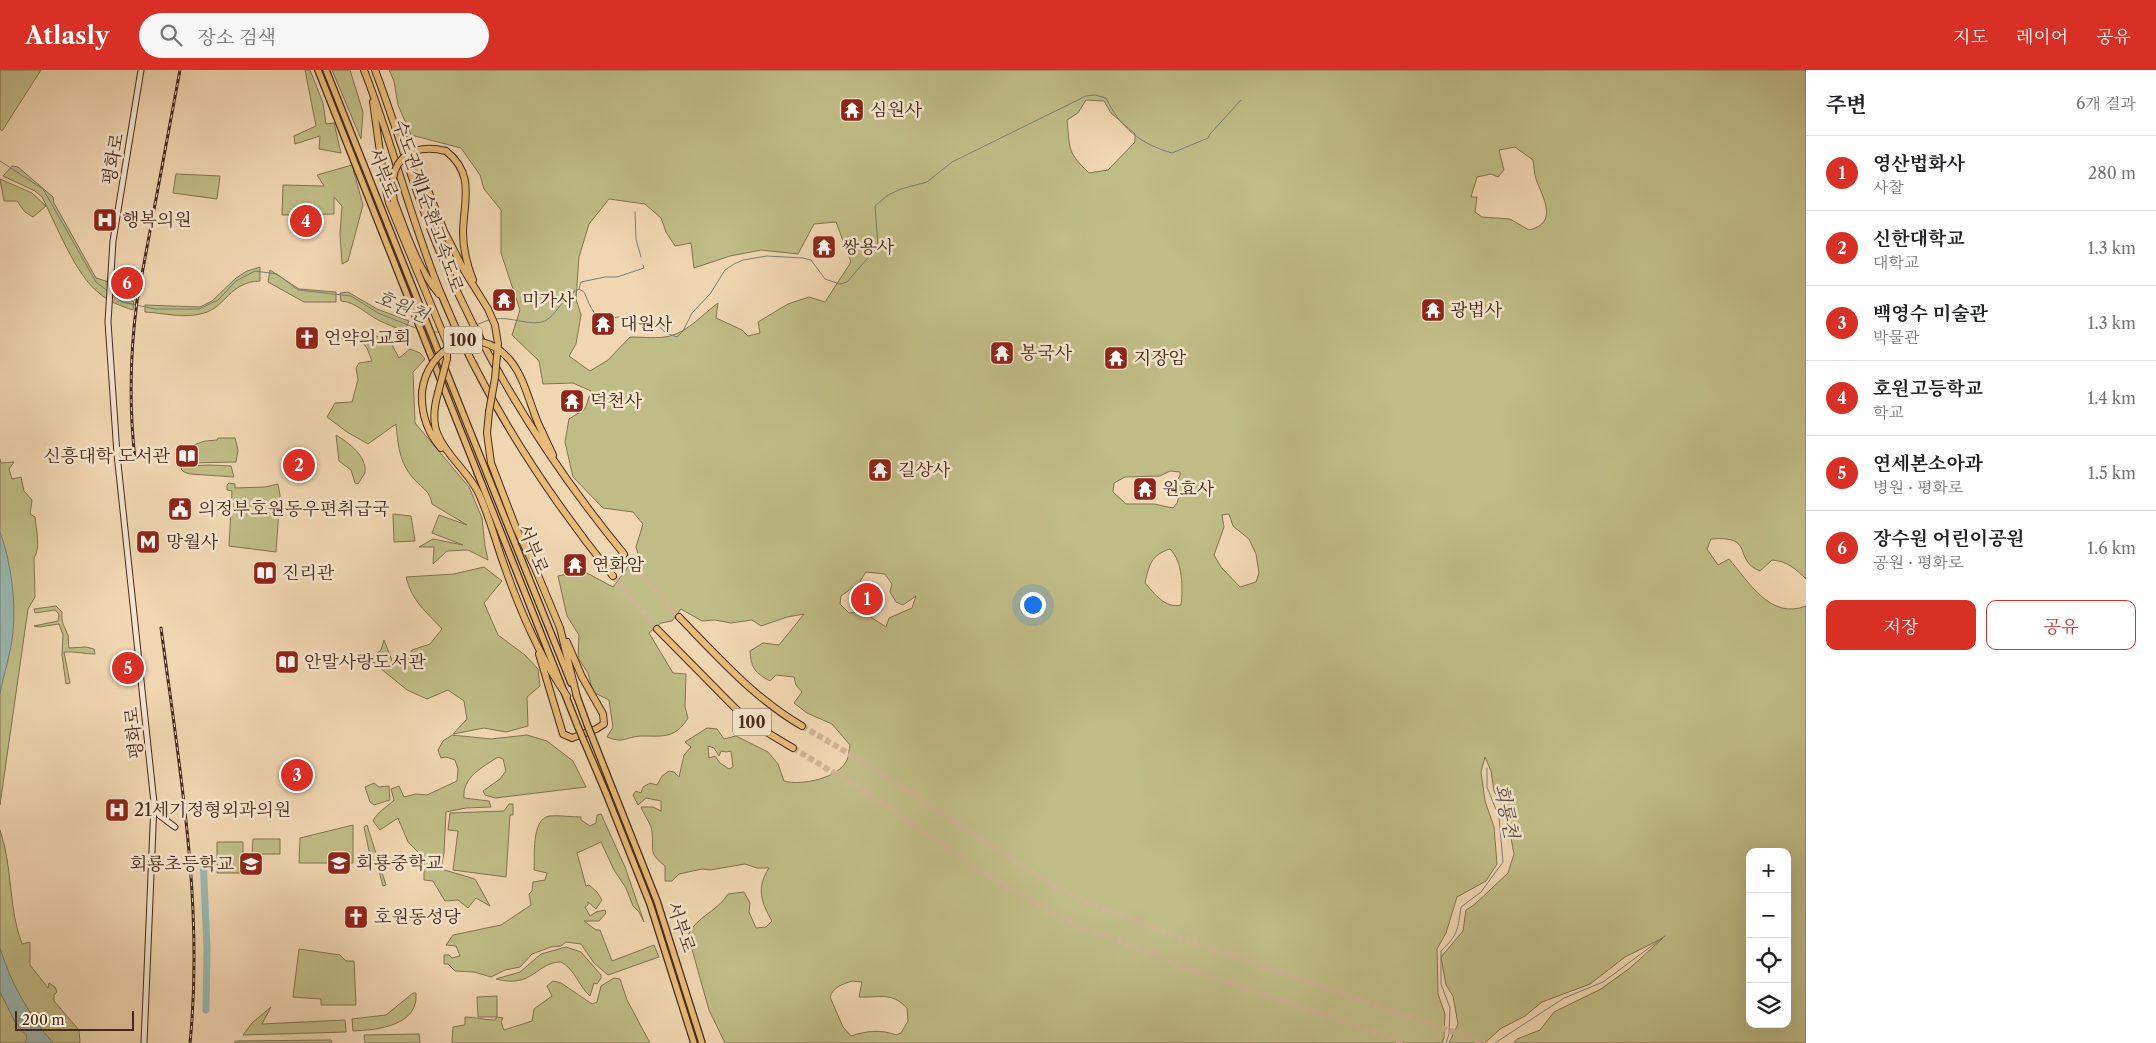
<!DOCTYPE html>
<html lang="ko">
<meta charset="utf-8">
<style>
body{margin:0;font-family:"Libre Caslon Text","Noto Serif KR",serif;background:#f6f6f6;color:#202124}
.controls{position:absolute;right:15px;bottom:15px;display:grid;overflow:hidden;border-radius:10px;box-shadow:0 5px 20px #0002}
.controls button{width:45px;height:45px;display:grid;place-items:center;padding:0;border:0;border-bottom:1px solid #e0e0e0;background:#fff;color:#202124;font:25px sans-serif}
.scale{position:absolute;left:15px;bottom:12px;width:119px;box-sizing:border-box;padding-left:5px;border:2px solid #46291b;border-top:0;font-size:14px;line-height:18px;white-space:nowrap;color:#46291b;-webkit-text-stroke:4px #f5e5cc;paint-order:stroke}
.you{position:absolute;left:1032px;top:534px;width:18px;height:18px;margin:-12px;border:4px solid #fff;border-radius:50%;background:#1a73e8;box-shadow:0 0 0 8px #1a73e833}
.badge{display:grid;place-items:center;width:32px;height:32px;border-radius:50%;background:#d93025;color:#fff;font-size:16px;font-weight:700}
.pin{position:absolute;translate:-50% -50%;border:2px solid #fff;box-shadow:0 1px 5px #0006}
.list{margin:0;padding:0;list-style:none}
h2{display:flex;justify-content:space-between;align-items:center;height:65px;margin:0;padding:0 20px;font-size:21px}
h2 small{font-size:16px;font-weight:400;color:#757577}
.list li{display:grid;grid-template-columns:32px 1fr auto;gap:15px;align-items:center;box-sizing:border-box;height:75px;padding:0 20px;border-top:1px solid #e0e0e0}
.list b{display:block;font-size:19px;white-space:nowrap}
.list p{margin:0;font-size:16px;white-space:nowrap;color:#757577}
.list em{font-size:16px;font-style:normal;color:#757577}
.actions{display:flex;gap:10px;padding:15px 20px}
.actions a{flex:1;padding:11px 0;border:1px solid #d93025;border-radius:10px;text-align:center;font-size:18px;color:#d93025}
.actions .main{background:#d93025;color:#fff}
.icon{flex:none;width:28px;height:28px;fill:none;stroke:currentColor;stroke-width:2;stroke-linecap:round;stroke-linejoin:round}
.map{position:relative;flex:none;width:1806px;height:973px;overflow:hidden}
header{display:flex;align-items:center;gap:30px;box-sizing:border-box;height:70px;padding:0 25px;background:#d93025;color:#fff}
header strong{font-size:24px}
nav{display:flex;gap:28px;margin-inline-start:auto;font-size:18px}
.search{width:350px;height:45px;background:#f6f6f6;display:flex;align-items:center;gap:12px;box-sizing:border-box;padding:0 18px;border-radius:28px;color:#757577;font-size:19px}
main{display:flex}
aside{flex:1;background:#fff}
.map>svg:first-child{display:block}
.green{fill:#c0bc87;stroke:#837251;fill-rule:evenodd}
.water{fill:#9bb8b2;stroke:#797f76}
.lines{fill:none;stroke-linecap:round;stroke-linejoin:round}
.stream{stroke:#797f76;stroke-width:1}
.river{stroke:#9bb8b2;stroke-width:7}
.motorway-tunnel{stroke:#ceb493;stroke-width:6;stroke-dasharray:6 3;stroke-linecap:butt}
.secondary-casing{stroke:#46291b;stroke-width:7}
.trunk-casing{stroke:#46291b;stroke-width:8}
.motorway-casing{stroke:#46291b;stroke-width:8}
.secondary{stroke:#f5e5cc;stroke-width:5}
.trunk{stroke:#e8bc78;stroke-width:5.5}
.motorway{stroke:#e8bc78;stroke-width:6}
.rail-casing{stroke:#46291b;stroke-width:3}
.rail{stroke:#f5e5cc;stroke-width:1;stroke-dasharray:4;stroke-linecap:butt}
.trunk-bridge-casing{stroke:#46291b;stroke-width:8;stroke-linecap:butt}
.motorway-bridge-casing{stroke:#46291b;stroke-width:8;stroke-linecap:butt}
.trunk-bridge{stroke:#e8bc78;stroke-width:5.5}
.motorway-bridge{stroke:#e8bc78;stroke-width:6}
.labels{text-anchor:middle;stroke-width:5;stroke-linejoin:round;paint-order:stroke}
.shield{fill:#f5e5cc;stroke:#7a6150;stroke-width:1}
.shield-label{font-size:16px;font-weight:bold;fill:#46291b}
.poi-label{font-size:18px;fill:#46291b;stroke:#f5e5cc;text-anchor:start}
.street-label{font-size:18px;fill:#46291b;stroke:#f5e5cc}
.water-label{font-size:19px;font-style:italic;fill:#5b4d41;stroke:#f5e5cc}
</style>
<header>
<strong>Atlasly</strong>
<div class="search"><svg class="icon" aria-label="search" viewBox="0 0 24 24"><circle cx="10" cy="10" r="6"/><path d="M15 15l6 6"/></svg>장소 검색</div>
<nav><a>지도</a><a>레이어</a><a>공유</a></nav>
</header>
<main>
<div class="map">
<svg width="1806" height="973" viewBox="0 0 1806 973">
<rect width="100%" height="100%" fill="#f0d7b1"/>
<filter id="stains"><feTurbulence type="fractalNoise" baseFrequency=".004" numOctaves="4"/><feColorMatrix values="0 0 0 0 .2 0 0 0 0 .09 0 0 0 0 .02 0 0 0 .5 -.17"/></filter>
<radialGradient id="worn" r=".72"><stop offset=".6" stop-color="#630" stop-opacity="0"/><stop offset="1" stop-color="#630" stop-opacity=".3"/></radialGradient>
<path class="green" d="M0 0H41L2 61 0 59Z
M305 0H310L323 33 326 54 334 53 341 83 319 79 320 66 295 74 294 66 316 56Z
M332 0H350L363 42 361 69Z
M389 0H1806V509C1796 499 1787 491 1772 490L1760 501C1732 490 1756 465 1711 469L1707 479 1718 495 1729 489C1749 512 1770 550 1806 536V973H1514L1517 969 1540 960 1554 942 1601 919 1630 898 1663 868 1625 887 1590 914 1542 932 1525 946 1500 959 1485 973H1449L1458 954 1453 926 1446 915 1441 887 1463 861 1466 840 1474 835 1508 803 1514 784 1506 742 1494 721 1491 701 1485 687 1481 702 1485 731 1494 757 1497 794 1486 811 1457 827 1446 863 1437 879 1438 924 1445 944 1444 968 1442 973H725L709 940 688 865C696 847 718 841 728 824L744 822 750 833 749 842 756 858 766 857 772 851C761 832 756 818 769 798H757L745 794 710 800 702 799 679 804 672 811H665V796C648 782 654 782 652 762 652 755 644 745 641 737H653L661 741V731L646 728 638 735 633 725 636 721 641 723 643 717 650 713 657 715 662 706 669 701 674 702 679 707 684 685 691 677 685 672 707 658 717 659 724 669 736 666 768 682 778 694 784 711C802 716 839 708 847 690 849 686 849 679 850 675L832 654 807 643 794 633 802 622 796 615 794 607 776 605 770 611C755 603 751 598 750 581L763 573 779 575 804 544 787 547 761 556 752 550 731 553 715 550 702 551 681 539 672 551 661 553 649 563 673 603 686 604 685 637 688 648C675 669 663 666 641 666 624 667 625 674 607 667L613 657 609 630 593 622 588 603 578 588 579 565 567 546 558 506 583 501 613 517 638 484 636 477 643 454 633 442 603 438 573 407 565 372 569 349 585 339 591 321 573 313 543 314 539 291 512 265 520 240 501 183V140L484 119 480 105 461 78 411 65 398 35 394 11ZM1086 30 1104 31 1111 43 1135 64V72L1108 100 1089 103C1067 82 1070 79 1067 50L1078 43ZM1515 77 1533 90C1534 96 1534 103 1536 109 1543 128 1559 153 1529 160L1510 149 1482 147 1475 142 1477 127H1471L1477 107 1491 104 1498 107 1504 100 1499 80ZM609 129 645 134 661 148 666 162 675 176 691 173 694 198 730 186 761 180 798 184 814 154 836 152 851 192 825 232 809 227 788 234 758 252 760 263 748 266 742 260 716 248 718 233C703 244 689 261 670 266 658 269 643 267 630 267L608 290 590 301 569 286 576 274 581 245 576 229 579 187 589 154ZM1170 401 1180 402V406L1174 415 1180 424 1177 433 1173 438 1154 434H1126L1113 422 1114 413 1125 407 1160 406ZM1229 444 1233 456 1249 469 1256 484 1259 503 1256 512 1240 517 1221 497 1214 485 1224 457 1222 445ZM1170 479C1183 492 1183 518 1181 535 1165 539 1154 523 1145 513 1149 495 1151 485 1170 479ZM866 502 885 504 892 514 890 522 896 532 903 535 916 526 912 538 889 548 886 557 863 542 849 543 840 534 841 526 859 513ZM708 676 714 678 719 686 721 681 726 682 731 681 733 697 729 699 720 693 715 686 709 688ZM1750 782H1787V954H1750ZM852 911 862 912 859 927C881 928 890 921 907 938L908 951 901 963 896 965C881 959 866 961 851 966L843 957 830 927C833 917 843 914 852 911Z
M352 95 363 135 348 191 342 194 340 164 342 136 334 127V144L282 145 283 115 324 116 317 105Z
M12 96 18 97 53 127 54 133 96 208 115 214 116 223 134 232 133 240C121 236 109 232 99 223 76 206 56 154 42 127L35 121 3 106Z
M176 104 220 106 217 129 173 123Z
M0 109 32 123 46 136 33 147 25 142 17 131H4Z
M260 197V211C229 212 226 237 204 243 186 249 163 243 145 242V235L200 237 212 231 236 208 247 201Z
M270 200 299 219 336 222V232H304L268 212Z
M120 202 136 203 135 230 118 224Z
M348 222 377 239 409 251 407 256 402 260C394 257 387 254 380 251 366 244 356 232 341 231L340 223Z
M328 260 359 262 389 269 399 288 410 279 420 283 425 289 413 302 415 353 469 417 482 448 485 476 488 490 468 480 447 481 433 494 434 477H419L433 469 463 475 432 463 439 445 467 455 432 434C430 421 423 419 414 409 399 393 398 374 396 354L368 374 347 362 327 347 335 333 352 332 358 310 356 298 359 293 372 291 367 278 362 272 351 273 341 268 325 267Z
M336 365C349 373 367 386 365 403L358 414 355 413 351 400 339 391Z
M218 368H235L238 380 236 392 186 393 178 388 176 381 205 371 217 370Z
M0 389 1 393 14 392 9 399 12 409 21 407 24 421 32 430 30 444 35 447C36 459 41 478 34 488L35 527 28 539 0 735Z
M210 395 231 396 234 407 190 404 184 402 181 399 183 396Z
M229 413 235 414V418L265 417 278 414 280 425 276 482 229 476 232 421 227 420V415Z
M393 444 411 446 415 471 394 472Z
M484 497 502 511 484 533 498 565 525 585 538 599 540 616 527 627 528 656 506 662 484 658 453 664 467 649 464 631 448 620 427 629 407 620 369 589 381 580 384 570 393 593 407 588 412 580 430 574 442 559C425 540 413 533 406 507L454 504Z
M56 536 62 542C61 552 64 556 68 565 69 570 68 574 69 578L86 577 94 579 95 584C83 584 75 581 64 582L70 613 66 614 62 585 63 565 59 554 39 557 34 556 58 551 59 544 55 540 35 543 34 539Z
M452 665 491 669 527 665 547 671 573 691 586 717 495 728 485 725 483 721 500 709 506 701 503 689 498 687C483 697 462 707 464 728L489 731 491 737 466 738 446 742 444 783 441 799 475 809 490 836 476 828 468 838 458 830 445 831 433 811 424 810V797L419 783 408 772 398 748 380 760 373 751C378 741 386 738 394 730L391 719 399 716 404 727 416 724 427 725 457 711 458 699 455 690 446 687 441 688 438 680 443 671Z
M374 713 379 717 389 716 390 730 374 735 370 732 365 717Z
M509 734H513V745H510L506 807 453 800 458 761 448 760 450 743 504 741Z
M601 744 625 797 644 852 639 842 633 836 626 818 614 800 601 772 577 783 586 816 589 815 597 822 602 830 596 839 588 832V835L585 837 590 846 596 842 605 840 606 843 599 851H584L596 860H600L612 891 654 875 659 887 608 905 594 893 581 874 566 872 561 876 551 877 532 884 520 897 505 900 491 907 474 902 455 901 448 894H444V885H449L452 888 460 886 456 876 446 875 453 865 501 855 531 835 529 824 532 821 533 812 545 810 547 803 534 800C535 786 531 750 549 746 559 745 571 747 581 747V750L590 756 596 753 597 745Z
M353 755V793H299L300 768Z
M367 755 386 815 383 816 377 794 372 795 364 757Z
M0 760C13 798 8 837 22 874L30 872V895L48 918 49 913 55 917 57 922 54 925V931L79 960 80 973H0Z
M253 769H280V784H252Z
M217 772H243V803H217Z
M566 877 581 882 601 905V908L597 914 594 913 590 926C579 917 575 899 561 892 536 892 533 919 496 909L520 902 541 884Z
M299 879 340 885 346 891H354L356 935H321V929L293 927Z
M614 908 620 909 627 930 650 973H452L453 957 465 955V947C475 947 484 950 495 950L497 947H478L477 927 497 926V947L503 948 501 952 504 960 532 951 534 939 552 926 547 916 553 911 561 913 592 934 597 932 601 916Z
M413 923H416C419 956 377 960 353 961L352 949 386 945Z
M271 937 262 954 345 950 346 962 243 965 252 953Z
M419 964 420 973H365L364 965Z
M331 970 332 973H235V971Z"/>
<path class="water" d="M0 462C11 492 16 530 13 562 11 583 4 603 0 623Z
M0 878C11 914 29 945 53 973H25L27 969 26 965 15 952 0 922Z"/>
<g class="lines">
<path class="stream" d="M0 91 43 119 96 212 109 222
M635 142 636 169 641 187
M579 219 581 212 605 207H617L644 198 643 195
M112 224 122 232 155 239H199L218 230 236 211 255 201 277 204 298 220 351 226 378 243 418 259
M494 249C511 246 531 257 545 251 559 243 561 228 579 219L584 222C589 232 592 247 605 249 611 250 616 246 621 247 632 247 642 252 653 251L666 263 677 267 683 261 692 243 710 224 725 200 734 194 743 190 767 186 803 188 811 190 825 209 840 214 847 212 878 176 875 136 888 125 901 119 927 112 952 92 1086 26 1095 25 1106 28C1120 58 1141 74 1172 83L1208 68 1210 64 1241 30
M476 255 491 249
M459 260 472 256
M432 262H440
M444 262 455 261
M1446 973 1449 964 1450 938 1441 914V881C1458 865 1458 859 1461 837L1481 822 1503 792 1499 747 1487 717V698
M1495 973 1564 928 1603 912 1665 866"/>
<path class="river" d="M203 787 207 878 206 940"/>
<path class="motorway-tunnel" d="M624 484 679 547
M613 506 657 559
M802 656 865 693 1040 808 1083 831 1161 861 1485 973
M793 678 885 734 976 799 1076 855 1193 900 1405 973"/>
<defs>
<path id="secondary" d="M141 0 113 171 108 252 117 384 154 733 144 973
M155 736 159 745 175 757"/>
<path id="trunk" d="M318 0 578 657
M326 0C407 204 489 409 571 613
M576 624 587 654
M613 720 657 831 702 973
M606 723 650 834 694 973"/>
<path id="motorway" d="M364 0C392 72 410 147 439 219 481 323 543 419 613 506
M375 0C396 55 412 113 434 168 480 283 546 389 624 484
M373 32 384 111 389 133 417 201
M402 64 426 115 444 161 465 202 488 239 495 255 498 274
M446 81C475 104 464 129 463 162 463 179 467 195 473 210
M394 131C406 162 417 198 439 224
M422 322C421 343 427 362 441 378
M438 323C434 337 432 352 438 365 447 387 469 402 479 424 489 446 495 469 503 492 519 538 539 587 567 626
M489 342 487 363 491 393 516 458 535 498 560 558 577 627
M538 353 553 385
M679 547C717 586 755 629 802 656
M657 559 735 638 753 654 793 678
M539 584 563 664 572 668 596 659 604 654 603 644 582 607 567 572"/>
</defs>
<use href="#secondary" class="secondary-casing"/>
<use href="#trunk" class="trunk-casing"/>
<use href="#motorway" class="motorway-casing"/>
<use href="#secondary" class="secondary"/>
<use href="#trunk" class="trunk"/>
<use href="#motorway" class="motorway"/>
<defs>
<path id="rail" d="M135 389C129 336 130 284 137 231L180 0
M161 558C179 695 204 834 190 973"/>
</defs>
<use href="#rail" class="rail-casing"/>
<use href="#rail" class="rail"/>
<defs>
<path id="trunk-bridge" d="M587 654 613 720
M578 657 606 723"/>
<path id="motorway-bridge" d="M394 131C387 93 407 72 446 81
M417 201 447 273V289L438 323
M422 322C427 277 476 252 509 289 524 306 529 332 538 353
M489 342 495 308 498 274"/>
</defs>
<use href="#trunk-bridge" class="trunk-bridge-casing"/>
<use href="#motorway-bridge" class="motorway-bridge-casing"/>
<use href="#trunk-bridge" class="trunk-bridge"/>
<use href="#motorway-bridge" class="motorway-bridge"/>
</g>
<defs>
<symbol id="temple-square" viewBox="-11 -11 22 22"><rect x="-9" y="-9" width="18" height="18" rx="4" fill="#8f2418" stroke="#f5e5cc"/><path d="M0-6L5-2H3V0L6.5 2.5H4V6H1.5V3h-3V6H-4V2.5H-6.5L-3 0V-2H-5Z" fill="#fff"/></symbol>
<symbol id="hospital-square" viewBox="-11 -11 22 22"><rect x="-9" y="-9" width="18" height="18" rx="4" fill="#8f2418" stroke="#f5e5cc"/><path d="M-5-5h3v3.5h4V-5h3V5h-3V1.5h-4V5h-3Z" fill="#fff"/></symbol>
<symbol id="church-square" viewBox="-11 -11 22 22"><rect x="-9" y="-9" width="18" height="18" rx="4" fill="#8f2418" stroke="#f5e5cc"/><path d="M-1.2-6h2.4v3.5h3.3v2.4h-3.3V6h-2.4V-.1h-3.3v-2.4h3.3Z" fill="#fff"/></symbol>
<symbol id="library-square" viewBox="-11 -11 22 22"><rect x="-9" y="-9" width="18" height="18" rx="4" fill="#8f2418" stroke="#f5e5cc"/><path d="M-6-4Q-3-5.5-.7-3.5V5Q-3 3-6 4ZM6-4Q3-5.5 .7-3.5V5Q3 3 6 4Z" fill="#fff"/></symbol>
<symbol id="civic-square" viewBox="-11 -11 22 22"><rect x="-9" y="-9" width="18" height="18" rx="4" fill="#8f2418" stroke="#f5e5cc"/><path d="M-.6-6.5H3V-4.5H.6V-3L4-1V1h2V6H-6V1h2V-1L-.6-3ZM-1.2 2.5V6h2.4V2.5Z" fill="#fff"/></symbol>
<symbol id="metro-square" viewBox="-11 -11 22 22"><rect x="-9" y="-9" width="18" height="18" rx="4" fill="#8f2418" stroke="#f5e5cc"/><path d="M-5.5 5V-5H-3L0 0L3-5H5.5V5H3V-.5L0 4L-3-.5V5Z" fill="#fff"/></symbol>
<symbol id="school-square" viewBox="-11 -11 22 22"><rect x="-9" y="-9" width="18" height="18" rx="4" fill="#8f2418" stroke="#f5e5cc"/><path d="M0-5L7-2L0 1L-7-2ZM-4 1L0 2.5L4 1V4Q0 6-4 4Z" fill="#fff"/></symbol>
</defs>
<g fill-rule="evenodd">
<use href="#temple-square" x="838" y="26" width="28" height="28"/>
<use href="#hospital-square" x="91" y="136" width="28" height="28"/>
<use href="#temple-square" x="810" y="163" width="28" height="28"/>
<use href="#temple-square" x="490" y="216" width="28" height="28"/>
<use href="#temple-square" x="1419" y="226" width="28" height="28"/>
<use href="#temple-square" x="589" y="240" width="28" height="28"/>
<use href="#church-square" x="293" y="254" width="28" height="28"/>
<use href="#temple-square" x="988" y="269" width="28" height="28"/>
<use href="#temple-square" x="1102" y="274" width="28" height="28"/>
<use href="#temple-square" x="558" y="317" width="28" height="28"/>
<use href="#library-square" x="173" y="372" width="28" height="28"/>
<use href="#temple-square" x="866" y="386" width="28" height="28"/>
<use href="#temple-square" x="1131" y="405" width="28" height="28"/>
<use href="#civic-square" x="166" y="425" width="28" height="28"/>
<use href="#metro-square" x="134" y="458" width="28" height="28"/>
<use href="#temple-square" x="561" y="481" width="28" height="28"/>
<use href="#library-square" x="251" y="489" width="28" height="28"/>
<use href="#library-square" x="273" y="578" width="28" height="28"/>
<use href="#hospital-square" x="103" y="726" width="28" height="28"/>
<use href="#school-square" x="325" y="779" width="28" height="28"/>
<use href="#school-square" x="237" y="780" width="28" height="28"/>
<use href="#church-square" x="342" y="833" width="28" height="28"/>
</g>
<g class="labels">
<g class="shield">
<rect x="444" y="256.5" width="38" height="27" rx="4"/>
<rect x="733" y="638.5" width="38" height="27" rx="4"/>
</g>
<g class="shield-label">
<text x="463" y="276">100</text>
<text x="752" y="658">100</text>
</g>
<g class="poi-label">
<text x="870" y="46">심원사</text>
<text x="122" y="156">행복의원</text>
<text x="842" y="183">쌍용사</text>
<text x="522" y="236">미가사</text>
<text x="1450" y="246">광법사</text>
<text x="620" y="260">대원사</text>
<text x="324" y="274">언약의교회</text>
<text x="1020" y="289">봉국사</text>
<text x="1134" y="294">지장암</text>
<text x="590" y="337">덕천사</text>
<text x="170" y="392" text-anchor="end">신흥대학 도서관</text>
<text x="898" y="406">길상사</text>
<text x="1162" y="425">원효사</text>
<text x="198" y="445">의정부호원동우편취급국</text>
<text x="166" y="478">망월사</text>
<text x="592" y="501">연화암</text>
<text x="282" y="509">진리관</text>
<text x="304" y="598">안말사랑도서관</text>
<text x="134" y="746">21세기정형외과의원</text>
<text x="356" y="799">회룡중학교</text>
<text x="234" y="800" text-anchor="end">회룡초등학교</text>
<text x="374" y="853">호원동성당</text>
</g>
<g class="street-label">
<text transform="translate(113 89) rotate(-80)" y="6">평화로</text>
<text transform="translate(383 103) rotate(68)" y="6">서부로</text>
<text transform="translate(428 136) rotate(71)" y="6">수도권제1순환고속도로</text>
<text transform="translate(533 479) rotate(68)" y="6">서부로</text>
<text transform="translate(134 663) rotate(-96)" y="6">평화로</text>
<text transform="translate(681 857) rotate(71)" y="6">서부로</text>
</g>
<g class="water-label">
<text transform="translate(402 236) rotate(22)" y="7">호원천</text>
<text transform="translate(1507 741) rotate(78)" y="7">회룡천</text>
</g>
</g>
<rect width="100%" height="100%" filter="url(#stains)"/>
<rect width="100%" height="100%" fill="url(#worn)"/>
</svg>
<div class="controls">
<button>+</button>
<button>−</button>
<button><svg class="icon" aria-label="locate" viewBox="0 0 24 24"><circle cx="12" cy="12" r="6"/><path d="M12 2v4M12 18v4M2 12h4M18 12h4"/></svg></button>
<button><svg class="icon" aria-label="layers" viewBox="0 0 24 24"><path d="M12 4l9 5-9 5-9-5zM3 14l9 5 9-5"/></svg></button>
</div>
<div class="scale">200 m</div>
<div class="you"></div>
<div class="pin badge" style="left:867px;top:529px">1</div>
<div class="pin badge" style="left:299px;top:395px">2</div>
<div class="pin badge" style="left:297px;top:705px">3</div>
<div class="pin badge" style="left:306px;top:151px">4</div>
<div class="pin badge" style="left:128px;top:598px">5</div>
<div class="pin badge" style="left:127px;top:213px">6</div>
</div>
<aside>
<h2>주변<small>6개 결과</small></h2>
<ul class="list">
<li><span class="badge">1</span><div><b>영산법화사</b><p>사찰</p></div><em>280 m</em></li>
<li><span class="badge">2</span><div><b>신한대학교</b><p>대학교</p></div><em>1.3 km</em></li>
<li><span class="badge">3</span><div><b>백영수 미술관</b><p>박물관</p></div><em>1.3 km</em></li>
<li><span class="badge">4</span><div><b>호원고등학교</b><p>학교</p></div><em>1.4 km</em></li>
<li><span class="badge">5</span><div><b>연세본소아과</b><p>병원 · 평화로</p></div><em>1.5 km</em></li>
<li><span class="badge">6</span><div><b>장수원 어린이공원</b><p>공원 · 평화로</p></div><em>1.6 km</em></li>
</ul>
<div class="actions"><a class="main">저장</a><a>공유</a></div>
</aside>
</main>
